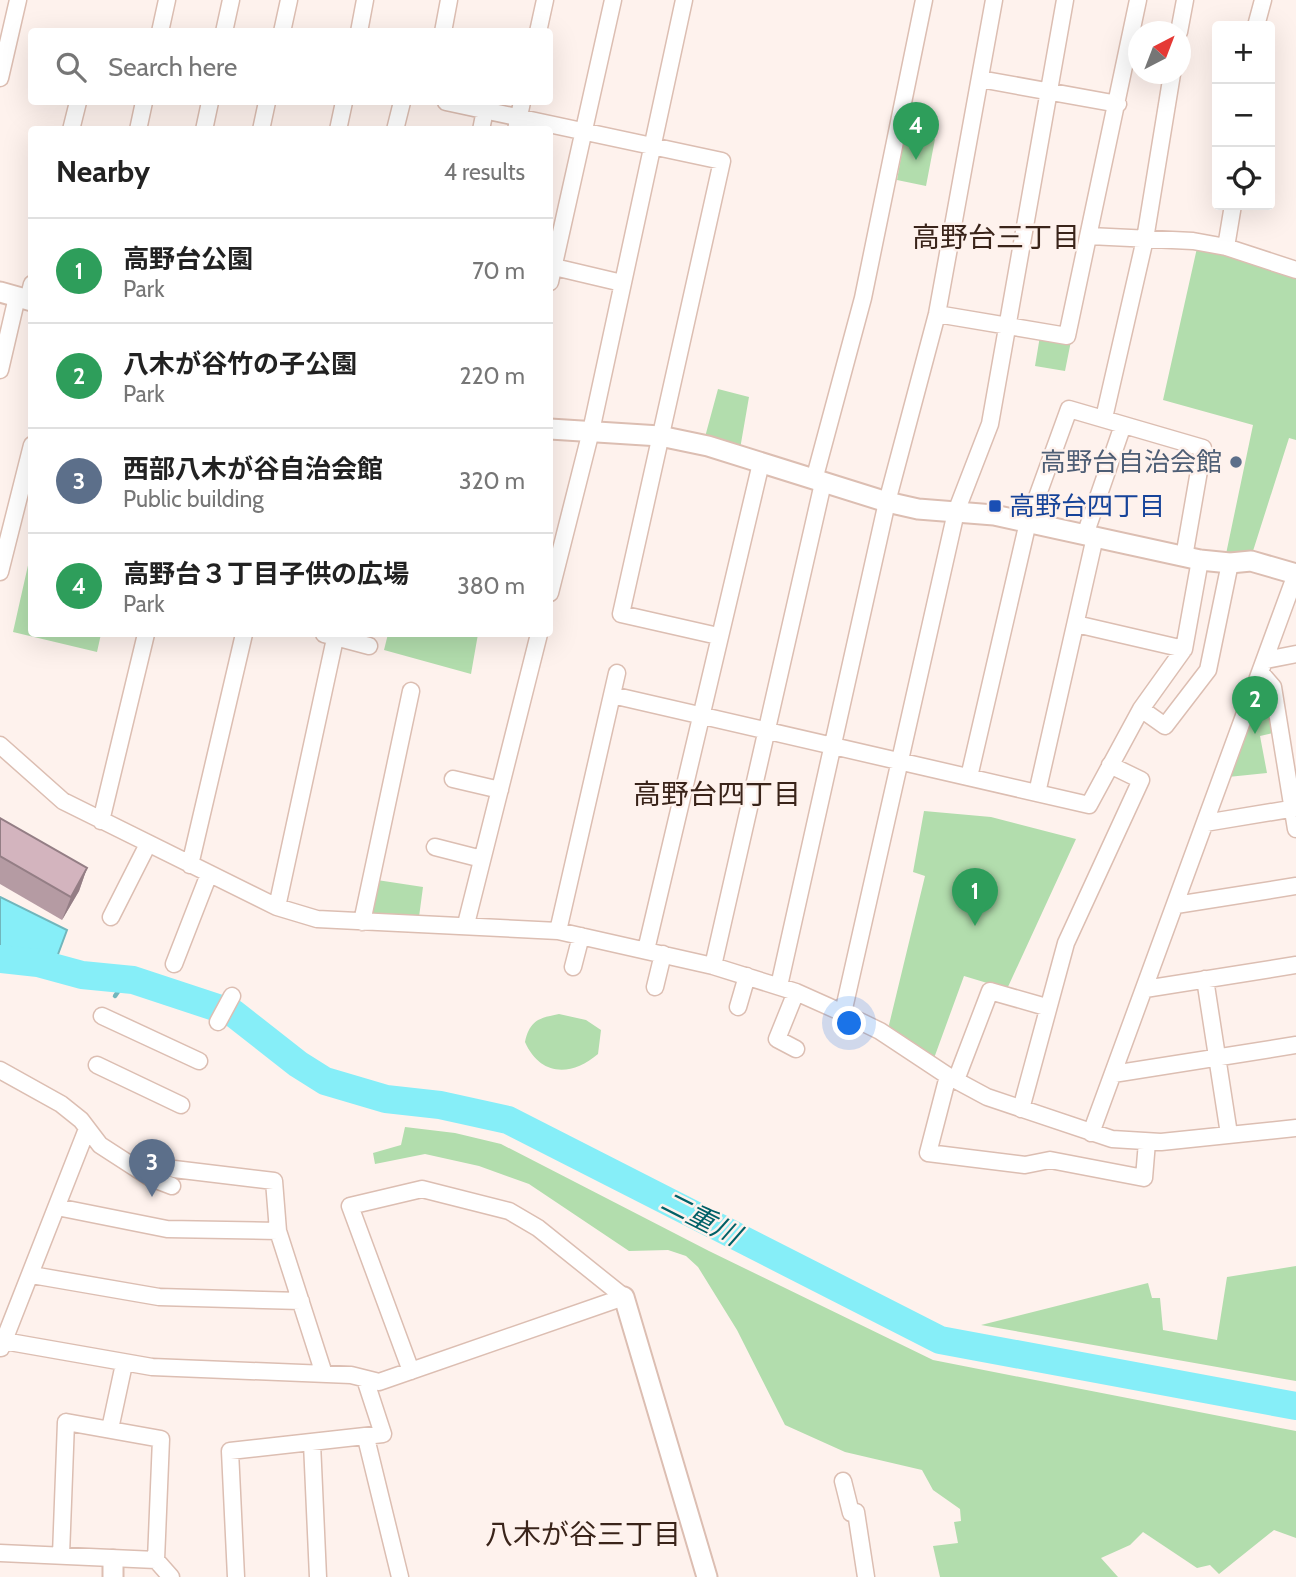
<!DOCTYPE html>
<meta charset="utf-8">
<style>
body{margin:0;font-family:Cabin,"Noto Sans JP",sans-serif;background:#f6f6f6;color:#222}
.controls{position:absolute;right:21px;top:21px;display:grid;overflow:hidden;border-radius:7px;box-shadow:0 7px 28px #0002}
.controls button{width:63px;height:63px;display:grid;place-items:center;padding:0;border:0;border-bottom:2px solid #e0e0e0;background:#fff;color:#222;font:35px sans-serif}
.compass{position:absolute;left:1128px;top:21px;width:63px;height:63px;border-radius:50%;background:#fff;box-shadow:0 7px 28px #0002;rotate:42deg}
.you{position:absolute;left:850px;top:1024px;width:24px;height:24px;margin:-18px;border:5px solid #fff;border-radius:50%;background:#1a73e8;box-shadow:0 0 0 10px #1a73e833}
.badge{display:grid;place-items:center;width:46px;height:46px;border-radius:50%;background:#0f766e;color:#fff;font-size:23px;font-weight:700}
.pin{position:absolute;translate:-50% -58px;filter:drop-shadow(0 2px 4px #0008)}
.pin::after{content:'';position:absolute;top:37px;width:24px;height:21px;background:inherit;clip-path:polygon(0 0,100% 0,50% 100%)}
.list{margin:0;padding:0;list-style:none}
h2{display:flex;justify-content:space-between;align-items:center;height:91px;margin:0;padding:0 28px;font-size:30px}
h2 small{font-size:23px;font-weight:400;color:#767676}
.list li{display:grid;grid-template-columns:46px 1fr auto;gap:21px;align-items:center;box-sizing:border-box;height:105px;padding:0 28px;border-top:2px solid #e0e0e0}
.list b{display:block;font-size:26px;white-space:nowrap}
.list p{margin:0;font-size:23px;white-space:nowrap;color:#767676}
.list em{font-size:23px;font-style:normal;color:#767676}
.icon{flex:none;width:38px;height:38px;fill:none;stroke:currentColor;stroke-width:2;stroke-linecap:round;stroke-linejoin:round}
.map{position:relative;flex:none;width:1296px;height:1577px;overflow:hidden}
.search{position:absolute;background:#fff;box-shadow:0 7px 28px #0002;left:28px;top:28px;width:525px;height:77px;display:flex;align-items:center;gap:18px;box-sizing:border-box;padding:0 24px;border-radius:7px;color:#767676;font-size:26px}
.panel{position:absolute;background:#fff;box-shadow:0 7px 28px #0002;left:28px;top:126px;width:525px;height:511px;border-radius:7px}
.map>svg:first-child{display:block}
.green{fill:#b2ddad}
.water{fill:#86eef8;stroke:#71b6bc;stroke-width:2}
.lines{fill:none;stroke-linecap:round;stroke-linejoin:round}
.stream{stroke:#71b6bc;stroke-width:4.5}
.river{stroke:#86eef8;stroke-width:28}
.minor-casing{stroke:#dcbeb2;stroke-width:19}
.tertiary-casing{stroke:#dcbeb2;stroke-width:23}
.minor{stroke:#fff;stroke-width:16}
.tertiary{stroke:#fff;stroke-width:19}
.wall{fill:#b59ba3}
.shaded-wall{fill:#947e85}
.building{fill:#d3b4be;stroke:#947e85;stroke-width:2}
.service-dot{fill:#5c6f8a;stroke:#fef2ed;stroke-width:2.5}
.transit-dot{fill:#1a4fb4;stroke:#fef2ed;stroke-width:2.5}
.labels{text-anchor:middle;stroke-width:5;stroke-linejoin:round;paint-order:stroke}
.service-label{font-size:26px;fill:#4e5e75;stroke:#fef2ed;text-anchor:end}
.transit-label{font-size:26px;fill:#164399;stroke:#fef2ed;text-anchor:start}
.neighbourhood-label{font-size:28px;fill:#3a241a;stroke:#fef2ed}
.water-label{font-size:28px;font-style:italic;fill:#006168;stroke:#fef2ed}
</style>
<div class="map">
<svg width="1296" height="1577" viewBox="0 0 1296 1577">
<rect width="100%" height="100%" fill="#fef2ed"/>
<path class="green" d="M905 134 935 139 926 186 897 180Z
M1197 248 1260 263 1296 277V440L1289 438 1253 551 1226 554 1253 425 1163 400Z
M1040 336 1071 341 1065 371 1035 366Z
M718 389 749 397 740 449 705 437Z
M31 552 32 634H101L97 652 13 632Z
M388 634H478L471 674 384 650Z
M1260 690H1266L1273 733 1260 736 1267 773 1228 777Z
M924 811 991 817 1076 839 1007 989 964 976 933 1061 892 1033 889 1025 925 876 913 872Z
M377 880 423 887 419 917H376L371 911Z
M559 1014 586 1020 601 1030 598 1054C571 1077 540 1076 525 1042 530 1020 539 1018 559 1014Z
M405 1127 455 1133 501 1144 709 1251 933 1360 1296 1431V1538L1274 1530 1219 1574 1210 1565 1197 1568 1143 1532 1130 1545 1101 1558 1118 1577H940L933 1546 958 1543 954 1522 961 1521 960 1509 933 1490 922 1470 845 1452 785 1425 737 1330 698 1267 686 1256 668 1250 629 1251 529 1184 479 1166 425 1154 375 1164 373 1153 401 1145Z
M1296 1266V1381L981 1325 1148 1283 1152 1298H1160L1163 1330 1217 1340 1227 1277Z"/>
<path class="water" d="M0 897 67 930 57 957 0 948Z"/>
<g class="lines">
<path class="stream" d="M115 996 126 980"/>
<path class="river" d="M0 959 38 963 82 975 133 980 233 1013 298 1064 325 1081 386 1099 440 1105 508 1120 940 1340 1296 1406"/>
<defs>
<path id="minor" d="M1256 26 1263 0
M160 32 167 0
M224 32 231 0
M282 32 289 0
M359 32 365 0
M443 32 449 0
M538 32 545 0
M1179 32 1185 0
M0 78 18 0
M980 79 1118 104
M446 102 722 161 621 614 718 636
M71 130 78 102
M138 130 144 102
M204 130 210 102
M261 130 267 102
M338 130 344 102
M395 130 402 102
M481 130 485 110
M516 130 522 102
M1089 236 1193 241 1226 247 1296 270
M1226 247 1233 205
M550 266 622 283
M550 282 613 0
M28 300 32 284
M937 314 1067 336 1138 0
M0 370 17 297
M1104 418 1145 239 1172 74
M814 480 863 298 924 0
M1085 535 1123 425
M0 572 32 445
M550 593 591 431 684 0
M1076 624 1184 649
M324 634 369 646
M1266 660 1296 654
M1261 673 1273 687 1296 829
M612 695 1089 805 1141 709 1184 649 1200 560
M1141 709 1165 726 1208 670 1230 563
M0 745 63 801 277 907 317 919 558 931 713 966 796 992 843 1013 880 1031 948 1076 987 1097 1112 1139 1161 1142 1296 1128
M969 777 1028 522 1069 409 1203 448 1184 557
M453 779 500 790
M1037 793 1095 537
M101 821 146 634
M1205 823 1296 808
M435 847 482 859
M190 865 244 634
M1176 905 1296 886
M277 907 336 634
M111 917 148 844
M362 922 411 691
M466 924 539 634
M558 931 617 673
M646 950 761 463
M174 964 209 874
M713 966 823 483
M573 967 581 936
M1205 979 1229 1134
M779 986 887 502 937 314 994 0
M655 987 663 954
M1145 989 1296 965
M738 1007 747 976
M843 1013 956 512 990 424 1065 0
M102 1016 199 1061
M218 1022 232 996
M796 1049 777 1039 796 992
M97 1065 181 1105
M0 1070 61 1104 81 1120 100 1145 151 1178 172 1186
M1113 1074 1296 1045
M948 1076 928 1153 1025 1165 1050 1160 1144 1178 1147 1142
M956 1080 990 991 1046 1007
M1021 1109 1066 943 1141 780 1110 765
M1091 1133 1296 574
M174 1169 274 1181 278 1231 324 1374
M57 1207 167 1229 278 1231
M32 1275 159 1297 301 1301
M4 1341 152 1367 351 1375 379 1382 624 1297
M1 1348 87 1129
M411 1371 350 1206 422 1189 509 1211 538 1228 624 1297
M110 1429 124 1364
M366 1438 400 1577
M312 1443 318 1577
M843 1481 851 1513
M856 1512 866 1577
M0 1553 156 1560 171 1577
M61 1555 66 1422 161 1439 156 1560
M236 1577 230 1451 383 1434 365 1379"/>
<path id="tertiary" d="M0 292 32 301
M550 429 660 436 708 446 887 502 918 509 994 515 1200 560 1230 563 1251 561 1296 574
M624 1297 707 1577
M113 1577V1560"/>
</defs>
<use href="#minor" class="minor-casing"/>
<use href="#tertiary" class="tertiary-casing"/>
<use href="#minor" class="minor"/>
<use href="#tertiary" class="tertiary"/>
</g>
<path class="wall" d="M0 818 87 868 79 891 62 920 0 884Z"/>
<path class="shaded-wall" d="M87 868 79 891 62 920 71 897Z"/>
<path class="building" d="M0 818 87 868 71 897 0 856Z"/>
<circle class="service-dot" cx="1236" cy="462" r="7"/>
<rect class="transit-dot" x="988" y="499" width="14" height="14" rx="3.5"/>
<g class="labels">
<g class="service-label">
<text x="1222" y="471">高野台自治会館</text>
</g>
<g class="transit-label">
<text x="1009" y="515">高野台四丁目</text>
</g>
<g class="neighbourhood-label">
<text x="996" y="247">高野台三丁目</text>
<text x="717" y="804">高野台四丁目</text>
<text x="583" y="1544">八木が谷三丁目</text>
</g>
<g class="water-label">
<text transform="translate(701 1218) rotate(27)" y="10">二重川</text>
</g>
</g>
</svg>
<div class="controls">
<button>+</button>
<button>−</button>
<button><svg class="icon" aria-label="locate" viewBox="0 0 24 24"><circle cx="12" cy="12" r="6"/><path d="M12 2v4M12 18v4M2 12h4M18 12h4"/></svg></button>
</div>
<svg class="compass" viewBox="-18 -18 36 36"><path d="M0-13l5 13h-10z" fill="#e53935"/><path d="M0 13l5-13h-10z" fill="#767676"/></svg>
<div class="you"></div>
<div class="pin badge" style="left:975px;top:926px;background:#2e9e5b">1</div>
<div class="pin badge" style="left:1255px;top:734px;background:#2e9e5b">2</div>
<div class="pin badge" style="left:152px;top:1197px;background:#5c6f8a">3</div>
<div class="pin badge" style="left:916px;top:160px;background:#2e9e5b">4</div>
<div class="search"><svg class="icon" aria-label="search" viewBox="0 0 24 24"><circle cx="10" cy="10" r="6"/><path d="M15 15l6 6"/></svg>Search here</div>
<section class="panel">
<h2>Nearby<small>4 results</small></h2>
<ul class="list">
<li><span class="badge" style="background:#2e9e5b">1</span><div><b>高野台公園</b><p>Park</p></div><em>70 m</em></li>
<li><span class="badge" style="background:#2e9e5b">2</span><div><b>八木が谷竹の子公園</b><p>Park</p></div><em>220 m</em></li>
<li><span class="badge" style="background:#5c6f8a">3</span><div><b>西部八木が谷自治会館</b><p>Public building</p></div><em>320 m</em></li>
<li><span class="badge" style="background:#2e9e5b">4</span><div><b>高野台３丁目子供の広場</b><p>Park</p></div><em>380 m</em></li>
</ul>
</section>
</div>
